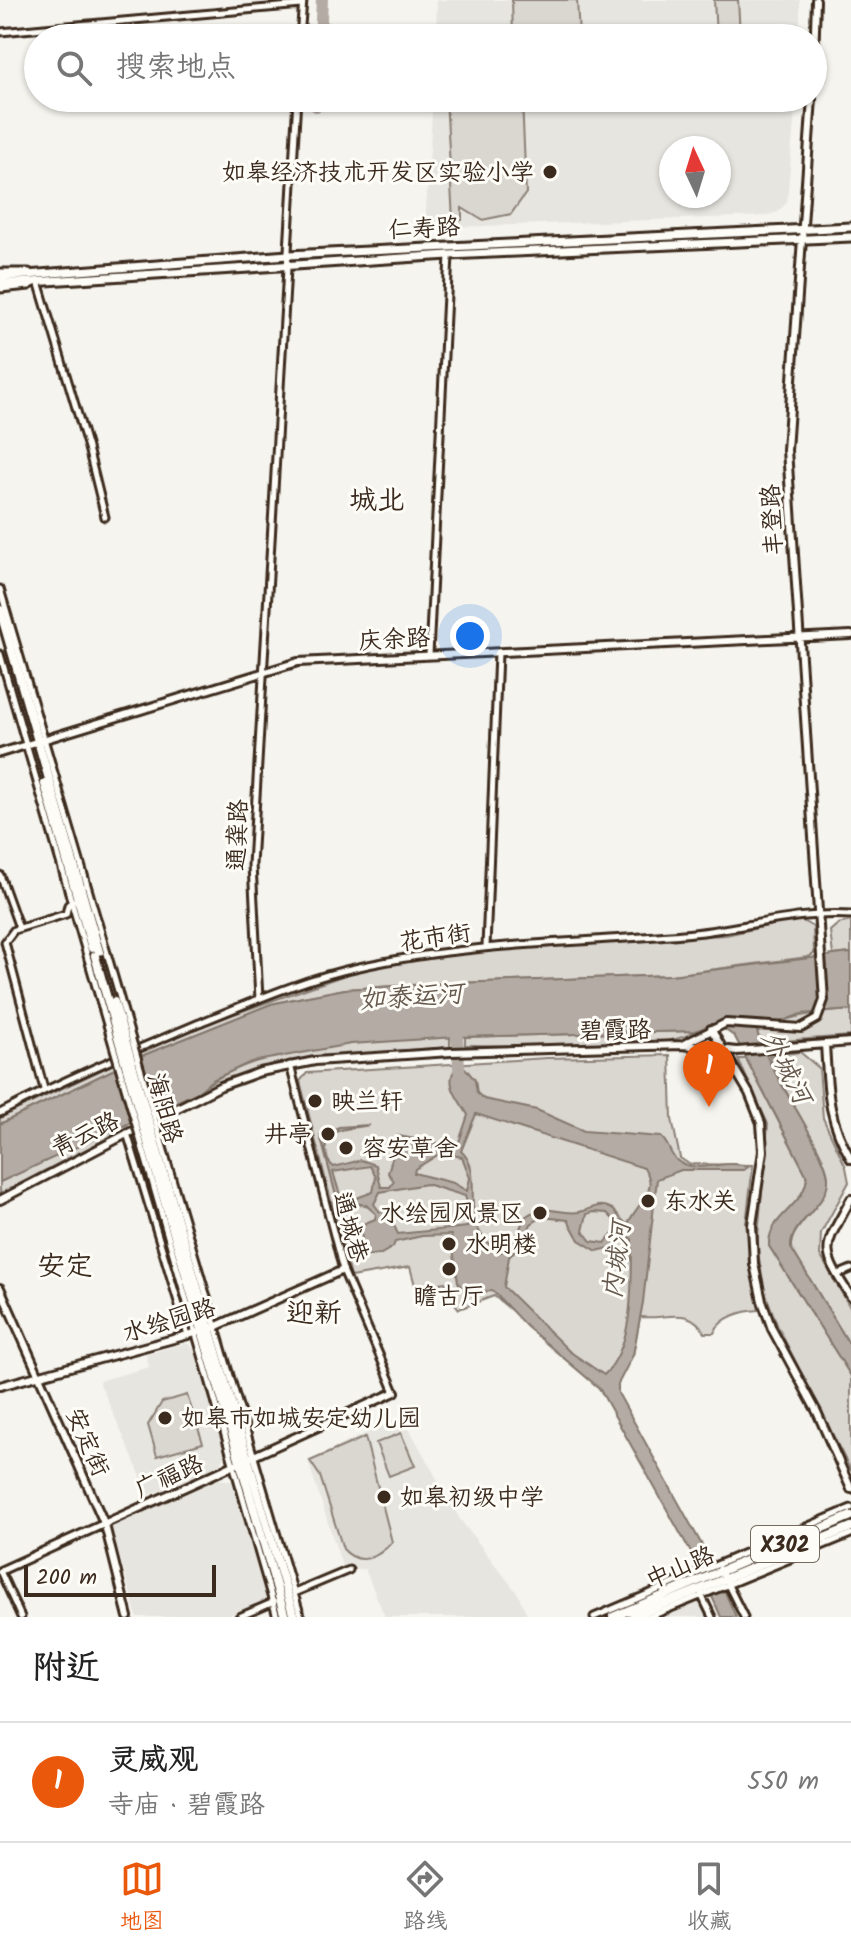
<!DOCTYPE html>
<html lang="zh">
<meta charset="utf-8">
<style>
body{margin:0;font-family:Kalam,"LXGW WenKai TC",sans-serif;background:#f6f6f6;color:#222}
.compass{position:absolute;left:659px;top:136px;width:72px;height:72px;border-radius:50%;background:#fff;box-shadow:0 2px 6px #0004;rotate:356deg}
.scale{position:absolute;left:24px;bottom:20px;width:192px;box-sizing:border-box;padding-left:8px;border:4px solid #3b2a1e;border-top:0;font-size:22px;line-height:28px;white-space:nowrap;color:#3b2a1e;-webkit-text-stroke:6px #fdfcf7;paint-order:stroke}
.you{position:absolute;left:470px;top:636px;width:28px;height:28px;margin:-20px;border:6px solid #fff;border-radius:50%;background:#1a73e8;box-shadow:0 0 0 12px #1a73e833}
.badge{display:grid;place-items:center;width:52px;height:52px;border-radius:50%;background:#ea580c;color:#fff;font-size:26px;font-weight:700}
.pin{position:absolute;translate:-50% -66px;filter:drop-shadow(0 2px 4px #0008)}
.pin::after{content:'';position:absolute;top:42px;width:28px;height:24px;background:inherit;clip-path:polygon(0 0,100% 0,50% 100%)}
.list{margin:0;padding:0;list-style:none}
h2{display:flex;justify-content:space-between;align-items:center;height:104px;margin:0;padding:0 32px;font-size:34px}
h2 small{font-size:26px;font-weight:400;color:#767676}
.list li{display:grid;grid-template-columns:52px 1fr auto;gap:24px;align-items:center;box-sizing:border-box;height:120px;padding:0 32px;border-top:2px solid #e0e0e0}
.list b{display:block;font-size:30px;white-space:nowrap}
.list p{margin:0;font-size:26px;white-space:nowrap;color:#767676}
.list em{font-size:26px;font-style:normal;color:#767676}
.icon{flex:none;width:44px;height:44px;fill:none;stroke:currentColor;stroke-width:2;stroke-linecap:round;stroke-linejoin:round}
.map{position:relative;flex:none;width:851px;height:1617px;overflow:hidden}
.search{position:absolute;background:#fff;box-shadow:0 2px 6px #0004;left:24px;right:24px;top:24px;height:88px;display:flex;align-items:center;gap:20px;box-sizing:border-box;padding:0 28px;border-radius:44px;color:#767676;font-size:30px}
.sheet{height:224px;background:#fff}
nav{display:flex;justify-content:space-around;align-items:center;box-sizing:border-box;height:112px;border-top:2px solid #e0e0e0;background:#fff;font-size:22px;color:#767676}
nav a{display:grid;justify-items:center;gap:4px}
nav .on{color:#ea580c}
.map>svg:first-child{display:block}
.built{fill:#e7e5df;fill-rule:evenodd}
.green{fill:#dad6d0;stroke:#8a8077;stroke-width:2}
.water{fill:#b4aca4;stroke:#84786e;stroke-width:2;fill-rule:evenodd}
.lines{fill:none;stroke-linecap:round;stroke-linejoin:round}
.river{stroke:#b4aca4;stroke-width:12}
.minor-casing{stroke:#3b2a1e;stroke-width:11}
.tertiary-casing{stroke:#3b2a1e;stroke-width:12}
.secondary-casing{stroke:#3b2a1e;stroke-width:13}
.primary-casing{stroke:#3b2a1e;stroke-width:14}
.minor{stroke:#fdfcf7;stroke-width:5}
.tertiary{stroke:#fdfcf7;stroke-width:6}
.secondary{stroke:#fdfcf7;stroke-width:7}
.primary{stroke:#fdfcf7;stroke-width:8}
.minor-bridge-casing{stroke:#3b2a1e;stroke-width:11;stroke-linecap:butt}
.primary-bridge-casing{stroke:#3b2a1e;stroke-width:14;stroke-linecap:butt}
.minor-bridge{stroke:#fdfcf7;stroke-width:5}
.primary-bridge{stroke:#fdfcf7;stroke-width:8}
.poi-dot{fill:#3b2a1e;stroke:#fdfcf7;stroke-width:3}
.labels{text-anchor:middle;stroke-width:6;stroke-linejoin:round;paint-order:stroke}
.shield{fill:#fdfcf7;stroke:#75695f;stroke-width:2}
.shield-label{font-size:22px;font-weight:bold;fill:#3b2a1e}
.poi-label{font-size:24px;fill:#3b2a1e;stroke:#fdfcf7;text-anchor:start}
.street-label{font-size:24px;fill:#3b2a1e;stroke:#fdfcf7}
.water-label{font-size:26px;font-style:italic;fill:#65584d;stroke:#fdfcf7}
.quarter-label{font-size:28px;fill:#3b2a1e;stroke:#fdfcf7}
</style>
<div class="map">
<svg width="851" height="1617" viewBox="0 0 851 1617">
<rect width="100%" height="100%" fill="#f5f4ee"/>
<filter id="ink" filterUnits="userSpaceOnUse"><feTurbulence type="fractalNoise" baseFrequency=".0125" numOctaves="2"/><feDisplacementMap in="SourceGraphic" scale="16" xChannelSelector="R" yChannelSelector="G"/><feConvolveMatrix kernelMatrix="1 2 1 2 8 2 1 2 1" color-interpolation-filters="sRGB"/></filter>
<g filter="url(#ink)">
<path class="built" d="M437 0H800V28L795 38H436Z
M433 98H796L787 202 778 212 764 216 425 228ZM671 148H719V196H671Z
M187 1343 194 1349 225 1454 221 1465 149 1495 99 1381 149 1367 146 1354Z
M402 1416 459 1518 518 1594 528 1617H385L365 1569 349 1570 342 1566 308 1461Z
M219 1479 232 1481 267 1600 225 1617H137L111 1526Z
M699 1599 708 1617H657Z"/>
<path class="green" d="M512 0H577L579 36 513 38Z
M714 0H738L740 34 716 36Z
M446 98H522L526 193 511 214 482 220 462 208V220H453Z
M799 919 813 927 814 954 808 957 671 975 429 984 345 989 303 997 271 1004 144 1055 0 1124V1118L20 1108 180 1033 362 969 504 946 726 935Z
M851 921V953L833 955 830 931 838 924Z
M851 1010V1036L767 1042 758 1036 757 1031C788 1015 817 1013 851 1010Z
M695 1031C666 1054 510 1044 465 1045V1037Z
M450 1037V1047C358 1054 285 1055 198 1092 258 1042 375 1040 450 1037Z
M800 1052 819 1068 823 1118 846 1167 849 1182 821 1233 820 1255 851 1309V1347L791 1248C789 1226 826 1207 828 1179 830 1158 778 1086 769 1056Z
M670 1055 672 1119 680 1158 689 1164 753 1165 746 1224 759 1310C743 1311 721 1316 714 1333H705C689 1305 667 1320 640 1317L633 1355 601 1384 494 1296 459 1309 450 1297 445 1282 416 1289 410 1267 351 1277 300 1081 307 1073 547 1058Z
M738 1059H746L807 1176C806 1206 768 1217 769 1246L851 1376V1471L778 1327 765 1292 757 1247 768 1124Z
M128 1122 125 1129 0 1194V1182Z
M187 1395 203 1443 157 1456 148 1425 162 1402Z
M401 1433 415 1466 389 1476 376 1443Z
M365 1437 392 1542C378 1558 359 1567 343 1549L320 1476 310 1461Z"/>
<path class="water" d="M851 953V1010L801 1014 757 1031C766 1070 829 1152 828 1180 827 1208 789 1223 791 1248L851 1347V1376L769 1246C768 1214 806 1207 807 1176L735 1037 716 1023 695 1031 456 1037 351 1044 251 1062 212 1080 198 1092 0 1182V1124L144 1055 271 1004 303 997 345 989 429 984 671 975Z
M457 1067 465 1068 475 1080 477 1093 484 1099 537 1110 584 1131 661 1137C670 1144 669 1156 679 1162 698 1174 727 1158 748 1167L744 1170H681L657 1179 643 1302 633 1355 618 1384V1393L713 1565 736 1617H721L698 1565 599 1388 527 1327 492 1290 472 1295 464 1292 458 1282 451 1235 422 1236 395 1242 393 1247 381 1254 364 1256 361 1232 347 1231 344 1226 320 1135 339 1127 369 1125C352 1129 322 1127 326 1150 327 1158 327 1162 334 1167L361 1160 376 1165 381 1187H390L394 1181 388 1173 398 1136 436 1143 459 1142 468 1115C461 1102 442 1083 457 1067ZM476 1114 644 1168C661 1191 635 1205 628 1224 620 1221 618 1211 610 1208 597 1202 591 1210 579 1212 558 1215 545 1202 525 1217 516 1233 520 1244 501 1252 451 1224 489 1176 461 1151ZM441 1153 462 1157 470 1178 467 1191 453 1183 414 1173 415 1169ZM370 1166 376 1177 373 1192 354 1199 341 1198 333 1172ZM426 1184 465 1196 470 1212 467 1227 398 1234 387 1211 380 1212 374 1204 380 1192ZM347 1202 366 1205 376 1214 375 1219 356 1227 348 1226 340 1206ZM593 1212 607 1213 615 1221 614 1233 605 1243 591 1241 583 1231 587 1214ZM542 1217 568 1220 579 1240 597 1251 618 1246 623 1234 632 1239C631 1281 636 1343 604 1375L569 1351 504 1287 509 1257 525 1239 531 1224Z"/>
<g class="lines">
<path class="river" d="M320 38 322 0
M316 106 317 98
M456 1023 460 1080"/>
<defs>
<path id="minor" d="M0 32 302 5
M300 38 303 0
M0 272H29
M0 289 29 286 38 281 88 448 105 517
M0 589 107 953
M0 654 88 959
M429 655 449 255
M0 875 19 928
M486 947 498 653
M259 999 252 865 297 98
M290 1065 343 1270 395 1392
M44 1089 5 942 14 930 66 914 68 905 73 901
M0 1113C67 1078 135 1050 204 1021 254 1001 306 978 359 967 466 943 574 943 683 934 740 930 794 911 851 915
M127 1133 188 1335
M171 1175 301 1617
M153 1184 277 1617
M837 1275 851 1269
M720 1569 744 1617
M0 1571 21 1617
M700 1592 712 1617
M294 1593 349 1570
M239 1617 274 1602
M594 1617 851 1508
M649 1617 851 1534"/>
<path id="tertiary" d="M813 88 816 0
M0 753 298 662 851 635
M711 1029 749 1093 761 1123 763 1151 752 1225 754 1264 762 1301 772 1329 817 1412 851 1489
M825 1044C828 1090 827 1118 851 1159
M682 1045 726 1023 801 1028 817 1019 824 1000 787 450 812 98
M152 1121 221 1086 260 1072 315 1061 451 1052 682 1045 737 1051 851 1042
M851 1199C825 1248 817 1246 851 1297
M0 1200 142 1126
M0 1288 105 1525 128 1617
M0 1386 210 1329 343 1270
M0 1571 395 1392"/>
<path id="secondary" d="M0 277 288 255 851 227
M0 284 449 255 851 237"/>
<path id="primary" d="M0 610 100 955
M45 784 92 948
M165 1178 294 1617
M159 1181 285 1617
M613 1617 851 1516
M633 1617 851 1527"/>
</defs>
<use href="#minor" class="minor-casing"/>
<use href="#tertiary" class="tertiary-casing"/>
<use href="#secondary" class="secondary-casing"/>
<use href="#primary" class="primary-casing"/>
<use href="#minor" class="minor"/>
<use href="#tertiary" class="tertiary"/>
<use href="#secondary" class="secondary"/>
<use href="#primary" class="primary"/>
<defs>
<path id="minor-bridge" d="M107 953 171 1175
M88 959 153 1184"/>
<path id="primary-bridge" d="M95 956 159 1181
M114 1002 165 1178"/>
</defs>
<use href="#minor-bridge" class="minor-bridge-casing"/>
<use href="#primary-bridge" class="primary-bridge-casing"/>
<use href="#minor-bridge" class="minor-bridge"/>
<use href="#primary-bridge" class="primary-bridge"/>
</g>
</g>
<g class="poi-dot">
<circle cx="550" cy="172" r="8"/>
<circle cx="315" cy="1101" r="8"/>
<circle cx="328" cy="1134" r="8"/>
<circle cx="346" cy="1148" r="8"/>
<circle cx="648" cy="1201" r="8"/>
<circle cx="540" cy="1213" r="8"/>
<circle cx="449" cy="1244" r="8"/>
<circle cx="449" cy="1269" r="8"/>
<circle cx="165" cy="1418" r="8"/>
<circle cx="384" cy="1497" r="8"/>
</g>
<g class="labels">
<rect class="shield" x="751" y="1526" width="68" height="36" rx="6"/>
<g class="shield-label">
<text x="785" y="1552">X302</text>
</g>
<g class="poi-label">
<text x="534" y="180" text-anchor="end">如皋经济技术开发区实验小学</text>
<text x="331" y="1109">映兰轩</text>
<text x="312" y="1142" text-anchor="end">井亭</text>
<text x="362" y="1156">容安草舍</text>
<text x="664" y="1209">东水关</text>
<text x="524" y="1221" text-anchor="end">水绘园风景区</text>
<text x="465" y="1252">水明楼</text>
<text x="449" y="1304" text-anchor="middle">瞻古厅</text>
<text x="181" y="1426">如皋市如城安定幼儿园</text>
<text x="400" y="1505">如皋初级中学</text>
</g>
<g class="street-label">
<text transform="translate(424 228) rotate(-3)" y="8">仁寿路</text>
<text transform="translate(772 520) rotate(-93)" y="8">丰登路</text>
<text transform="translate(394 639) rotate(-3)" y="8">庆余路</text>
<text transform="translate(237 835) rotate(-88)" y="8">通龚路</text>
<text transform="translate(435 937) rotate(-8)" y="8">花市街</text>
<text transform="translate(615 1030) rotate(-1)" y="8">碧霞路</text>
<text transform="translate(165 1108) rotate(74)" y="8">海阳路</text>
<text transform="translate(85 1134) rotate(-26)" y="8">青云路</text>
<text transform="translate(351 1227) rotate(74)" y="8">通城巷</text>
<text transform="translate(169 1320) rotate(-17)" y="8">水绘园路</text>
<text transform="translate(88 1442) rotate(66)" y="8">安定街</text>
<text transform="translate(169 1476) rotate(-24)" y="8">广福路</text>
<text transform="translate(680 1567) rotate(-23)" y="8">中山路</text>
</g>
<g class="water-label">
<text transform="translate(411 996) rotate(-4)" y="9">如泰运河</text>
<text transform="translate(787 1067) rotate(63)" y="9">外城河</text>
<text transform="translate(616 1260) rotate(-83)" y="9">内城河</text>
</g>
<g class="quarter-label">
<text x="377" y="509">城北</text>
<text x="65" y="1275">安定</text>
<text x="314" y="1322">迎新</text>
</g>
</g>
</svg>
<svg class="compass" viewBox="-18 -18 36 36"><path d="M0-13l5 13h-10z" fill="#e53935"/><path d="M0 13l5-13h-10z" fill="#767676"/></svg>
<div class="scale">200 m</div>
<div class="you"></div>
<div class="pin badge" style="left:709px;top:1107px">1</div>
<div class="search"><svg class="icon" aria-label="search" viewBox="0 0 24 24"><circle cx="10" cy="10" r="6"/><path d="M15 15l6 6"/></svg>搜索地点</div>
</div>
<section class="sheet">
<h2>附近<small></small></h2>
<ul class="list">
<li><span class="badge">1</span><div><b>灵威观</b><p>寺庙 · 碧霞路</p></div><em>550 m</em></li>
</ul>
</section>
<nav>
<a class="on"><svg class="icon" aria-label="map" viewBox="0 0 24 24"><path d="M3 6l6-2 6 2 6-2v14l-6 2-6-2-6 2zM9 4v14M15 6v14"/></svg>地图</a>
<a><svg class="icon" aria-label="directions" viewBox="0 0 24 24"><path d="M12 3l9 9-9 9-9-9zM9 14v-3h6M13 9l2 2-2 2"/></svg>路线</a>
<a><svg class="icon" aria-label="saved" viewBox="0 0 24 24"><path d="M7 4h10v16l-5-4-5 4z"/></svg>收藏</a>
</nav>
